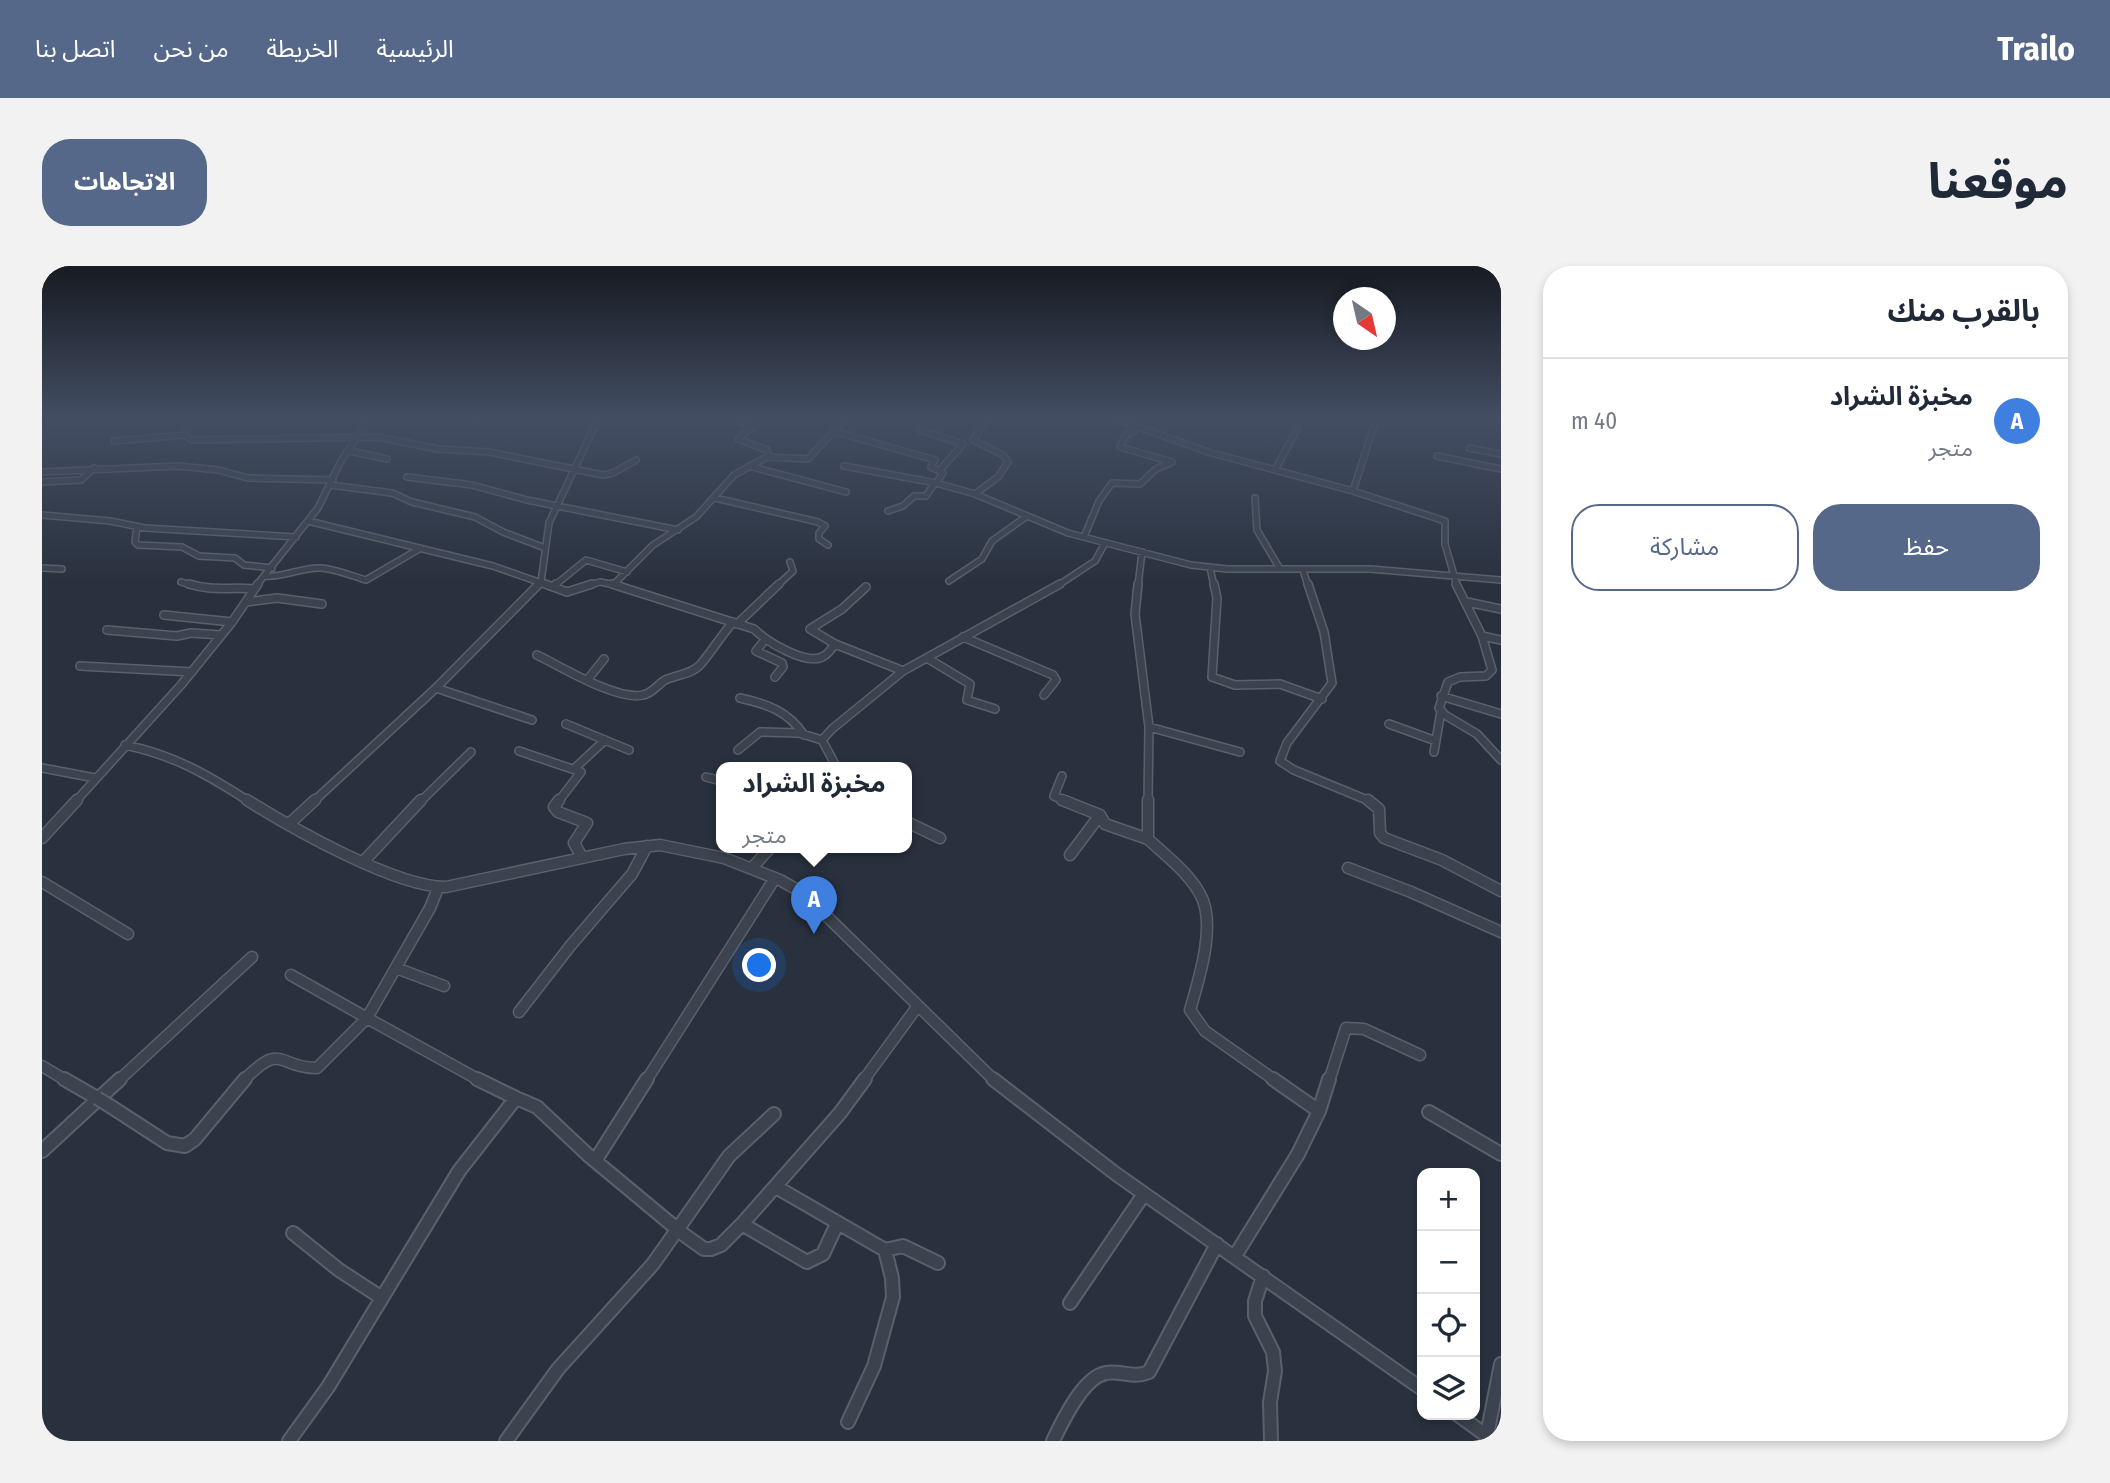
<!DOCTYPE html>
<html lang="ar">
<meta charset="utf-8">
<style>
body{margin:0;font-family:"Fira Sans Condensed","Noto Sans Arabic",sans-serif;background:#f2f2f3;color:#1f2937;direction:rtl}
.controls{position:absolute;right:21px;bottom:21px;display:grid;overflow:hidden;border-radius:14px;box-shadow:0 4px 10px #0003}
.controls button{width:63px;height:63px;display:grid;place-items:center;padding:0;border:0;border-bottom:2px solid #e0e1e3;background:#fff;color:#1f2937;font:35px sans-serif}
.compass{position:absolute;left:1291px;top:21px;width:63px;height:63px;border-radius:50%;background:#fff;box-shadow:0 4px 10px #0003;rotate:146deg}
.you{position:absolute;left:718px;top:700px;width:24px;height:24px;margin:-18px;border:5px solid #fff;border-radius:50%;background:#1a73e8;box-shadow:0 0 0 10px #1a73e833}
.badge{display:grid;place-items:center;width:46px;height:46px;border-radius:50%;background:#566889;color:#fff;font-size:23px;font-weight:700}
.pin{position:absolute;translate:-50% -58px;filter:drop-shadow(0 2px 4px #0008)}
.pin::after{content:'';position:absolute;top:37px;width:24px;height:21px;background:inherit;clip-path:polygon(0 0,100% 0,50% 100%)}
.popup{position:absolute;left:674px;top:496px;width:196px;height:91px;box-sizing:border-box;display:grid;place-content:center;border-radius:14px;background:#fff;filter:drop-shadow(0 2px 5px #0005);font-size:23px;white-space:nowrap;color:#747a83}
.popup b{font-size:26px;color:#1f2937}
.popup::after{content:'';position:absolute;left:50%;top:100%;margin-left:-14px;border:14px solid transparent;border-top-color:#fff}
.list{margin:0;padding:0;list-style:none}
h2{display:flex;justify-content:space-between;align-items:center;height:91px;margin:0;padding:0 28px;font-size:30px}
h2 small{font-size:23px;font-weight:400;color:#747a83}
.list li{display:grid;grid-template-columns:46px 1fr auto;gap:21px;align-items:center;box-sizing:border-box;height:126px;padding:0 28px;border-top:2px solid #e0e1e3}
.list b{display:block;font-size:26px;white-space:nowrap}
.list p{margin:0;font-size:23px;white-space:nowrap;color:#747a83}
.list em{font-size:23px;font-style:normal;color:#747a83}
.actions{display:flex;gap:14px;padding:21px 28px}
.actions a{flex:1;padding:16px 0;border:2px solid #566889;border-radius:28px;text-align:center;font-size:24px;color:#566889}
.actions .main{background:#566889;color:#fff}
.icon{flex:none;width:38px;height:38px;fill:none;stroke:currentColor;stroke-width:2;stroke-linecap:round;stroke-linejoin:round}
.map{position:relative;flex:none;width:1459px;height:1175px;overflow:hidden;direction:ltr;border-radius:28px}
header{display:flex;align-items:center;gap:42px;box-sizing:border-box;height:98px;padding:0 35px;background:#566889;color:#fff}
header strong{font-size:33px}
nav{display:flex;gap:38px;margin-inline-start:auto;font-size:24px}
.intro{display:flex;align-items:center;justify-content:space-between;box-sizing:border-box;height:168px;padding:0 42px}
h1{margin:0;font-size:49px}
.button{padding:18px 32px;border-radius:28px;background:#566889;color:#fff;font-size:24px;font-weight:700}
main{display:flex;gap:42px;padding:0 42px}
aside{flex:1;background:#fff;border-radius:28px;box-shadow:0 4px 10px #0003}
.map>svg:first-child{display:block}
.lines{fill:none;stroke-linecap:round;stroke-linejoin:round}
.street-far3-casing{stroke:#5a616c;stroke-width:8}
.street-far2-casing{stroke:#5a616c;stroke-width:10}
.street-far1-casing{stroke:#5a616c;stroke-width:13}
.street-casing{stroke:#5a616c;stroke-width:16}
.street-far3{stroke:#3c434e;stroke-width:5}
.street-far2{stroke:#3c434e;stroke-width:7}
.street-far1{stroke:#3c434e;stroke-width:10}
.street{stroke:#3c434e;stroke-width:12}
.street-bridge-casing{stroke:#5a616c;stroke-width:16;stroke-linecap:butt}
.street-bridge{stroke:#3c434e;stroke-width:12}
</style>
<header>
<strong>Trailo</strong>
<nav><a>الرئيسية</a><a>الخريطة</a><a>من نحن</a><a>اتصل بنا</a></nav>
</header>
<div class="intro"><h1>موقعنا</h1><a class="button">الاتجاهات</a></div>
<main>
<aside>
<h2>بالقرب منك<small></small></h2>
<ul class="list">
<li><span class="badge" style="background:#3f7fe0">A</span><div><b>مخبزة الشراد</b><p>متجر</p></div><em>40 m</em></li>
</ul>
<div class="actions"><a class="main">حفظ</a><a>مشاركة</a></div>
</aside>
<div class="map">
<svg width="1459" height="1175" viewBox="0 0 1459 1175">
<rect width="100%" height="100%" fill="#29313e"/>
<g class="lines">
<defs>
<path id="street-far3" d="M149 153 143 169 150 174 336 171 396 183 447 186 561 209 571 207 594 194
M430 153 437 155
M691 153 712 160 696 173 725 184 727 191
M945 153 931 174 961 189 966 196 956 211 933 228 1026 267 1149 299 1185 303H1328L1459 314
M1074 153 1166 186 1311 225 1403 255V278L1415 320
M878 164 921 178 897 205
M791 165 893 194 889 201 901 207 894 217 933 228
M72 175 143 169
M1427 182 1459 188
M308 185 345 193
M1395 190 1459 203
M707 200 804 226
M802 200 894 217
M1233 204 1254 165 1257 153
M0 206 136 200 176 204 206 212 291 214
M365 211 430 219 485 234 636 264
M0 216 39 214 52 202
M288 219 350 227 370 236 433 251 461 266 503 282
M1311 225 1334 153
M673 232 776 256 783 260 777 267V273L786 279
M1213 232 1215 264 1238 303
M846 245 861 240 872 230H884L892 218
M0 249 68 255 103 262 254 271
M266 255 451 300 508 320
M95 261 93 276 96 279 140 281 157 290 193 292 202 299 230 302
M1042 271 1057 235 1070 217 1098 218 1114 203 1130 196 1078 181 1083 170 1096 162
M0 302 20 303
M1168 302 1172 320
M1261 304 1266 320
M223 310C241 312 260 301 279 302 294 303 310 310 324 314L377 283
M907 315 940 293 950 275 985 250
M139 316 153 320
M572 318 611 279 654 251 692 209 725 191 766 193 803 153
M214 320 276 242 299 195 327 153
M495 320 499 316 507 257 556 153
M512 320 544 294 585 306
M544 320 558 316 579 320
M735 320 751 305 748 296
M1015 320 1053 295 1063 277
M1096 320 1100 286"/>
<path id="street-far2" d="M147 318C169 325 189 321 212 323
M503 318 525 326 550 318
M570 318 712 363C724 375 765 401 782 390 786 388 790 382 793 378L861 405
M1096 318 1093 348 1107 461 1106 536
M1172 318 1175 332 1170 411 1193 419 1238 418 1280 433
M1266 318 1282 366 1290 417 1245 477 1238 495 1252 504 1330 536
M1414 318 1440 370 1450 404 1444 410 1418 411 1406 416 1397 442 1403 449 1435 468 1459 494
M511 321 514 318
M204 336 235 332 280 338
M1425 336 1459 343
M122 349 190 356
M695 358 737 318
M65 364 135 370 149 367 179 369
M1440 370 1459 374
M921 371 1011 409 1014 414 1002 429
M722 375 714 385 740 397 741 401 733 411
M793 378 768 363 800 343 824 321
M495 389C520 401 575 435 601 429 611 427 615 419 623 414 634 409 650 408 658 399 670 385 679 370 691 356
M885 392 928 418 925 434 953 443
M38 400 150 406
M546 413 562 393
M394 422 490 454
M1399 430 1459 448
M698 432C725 438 746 445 762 469
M524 458 587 484
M1347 458 1394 475
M1107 461 1198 486
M83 479C132 489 166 509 208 536
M696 484 718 466 757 467 780 474
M477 485 539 506 516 536
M1392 486 1399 445
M0 502 53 512
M533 502 563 474
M795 502 780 474 790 463 861 405 1018 318
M1020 510 1012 530 1024 536
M664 511 679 515
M33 536 139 419 190 356 216 318
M271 536 394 422 497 318
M378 536 429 486"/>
<path id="street-far1" d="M205 534C250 562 353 621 404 621L582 583 618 579 682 592 738 614 761 627 953 815
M517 534 512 541 516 546 545 557 532 577 540 591
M1020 534 1058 549 1063 558 1106 573
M1106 534V573C1124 590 1146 606 1158 628 1175 657 1157 713 1148 744L1163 765 1234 815
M1326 534 1337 543 1338 567 1342 572 1400 594 1459 625
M865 556 898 572
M247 558 273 534
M0 572 35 534
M1028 589 1058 549
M321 596 379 534
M710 602 728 582
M1306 602 1369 626 1459 666
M0 616 86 668
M396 622 388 642 325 752 439 815
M354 702 402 720
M477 746 529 679 590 608 605 580
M0 800 25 815
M76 815 210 691
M201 815C241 774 235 802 275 802L325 752 249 709
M604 815 733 612
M821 815 875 741
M1287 815 1304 762 1322 763 1378 789"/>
<path id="street" d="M22 813 55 832
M435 813 474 832
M951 813 1074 908 1380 1123
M68 840 125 877 143 880 153 873 203 813
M1277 845 1287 813
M1387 846 1459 888
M0 885 78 813
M553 895 605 813
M734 921 843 984 850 1012 851 1031 832 1100 806 1156
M700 958 765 996 781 988 795 958
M251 967 297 1004 340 1032
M843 984 861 980 896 997
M1193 990 1256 888 1277 845 1231 813
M1221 1010 1213 1035V1050L1231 1086 1233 1105 1228 1136 1229 1175
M1028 1037 1102 928
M1416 1149 1452 1175
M1445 1169 1459 1098
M247 1175 286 1121 417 905 474 832 495 841 546 889 641 968 662 983H669L679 979 700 958 798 847 823 813
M464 1175 516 1103 611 998 687 890 732 848
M1011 1175C1020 1156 1041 1111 1064 1107 1079 1104 1091 1113 1107 1106L1175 978"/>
</defs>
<use href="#street-far3" class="street-far3-casing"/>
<use href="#street-far2" class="street-far2-casing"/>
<use href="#street-far1" class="street-far1-casing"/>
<use href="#street" class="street-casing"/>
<use href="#street-far3" class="street-far3"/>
<use href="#street-far2" class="street-far2"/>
<use href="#street-far1" class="street-far1"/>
<use href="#street" class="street"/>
<defs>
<path id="street-bridge" d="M55 832 68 840"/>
</defs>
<use href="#street-bridge" class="street-bridge-casing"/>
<use href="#street-bridge" class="street-bridge"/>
</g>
<linearGradient id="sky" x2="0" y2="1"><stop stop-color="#171b22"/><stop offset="0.48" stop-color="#434e63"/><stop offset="1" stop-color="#434e63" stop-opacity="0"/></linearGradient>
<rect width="1459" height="317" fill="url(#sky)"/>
</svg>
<div class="controls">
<button>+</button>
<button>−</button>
<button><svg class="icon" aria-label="locate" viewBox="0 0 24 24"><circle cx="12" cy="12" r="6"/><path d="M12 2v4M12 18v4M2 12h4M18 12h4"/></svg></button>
<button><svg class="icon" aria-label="layers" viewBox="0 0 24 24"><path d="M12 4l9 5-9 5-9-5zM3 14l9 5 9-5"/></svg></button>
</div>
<svg class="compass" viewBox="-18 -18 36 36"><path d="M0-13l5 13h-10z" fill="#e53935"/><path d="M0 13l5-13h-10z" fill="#747a83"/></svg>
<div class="you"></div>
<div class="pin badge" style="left:772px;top:668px;background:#3f7fe0">A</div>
<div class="popup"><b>مخبزة الشراد</b>متجر</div>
</div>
</main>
